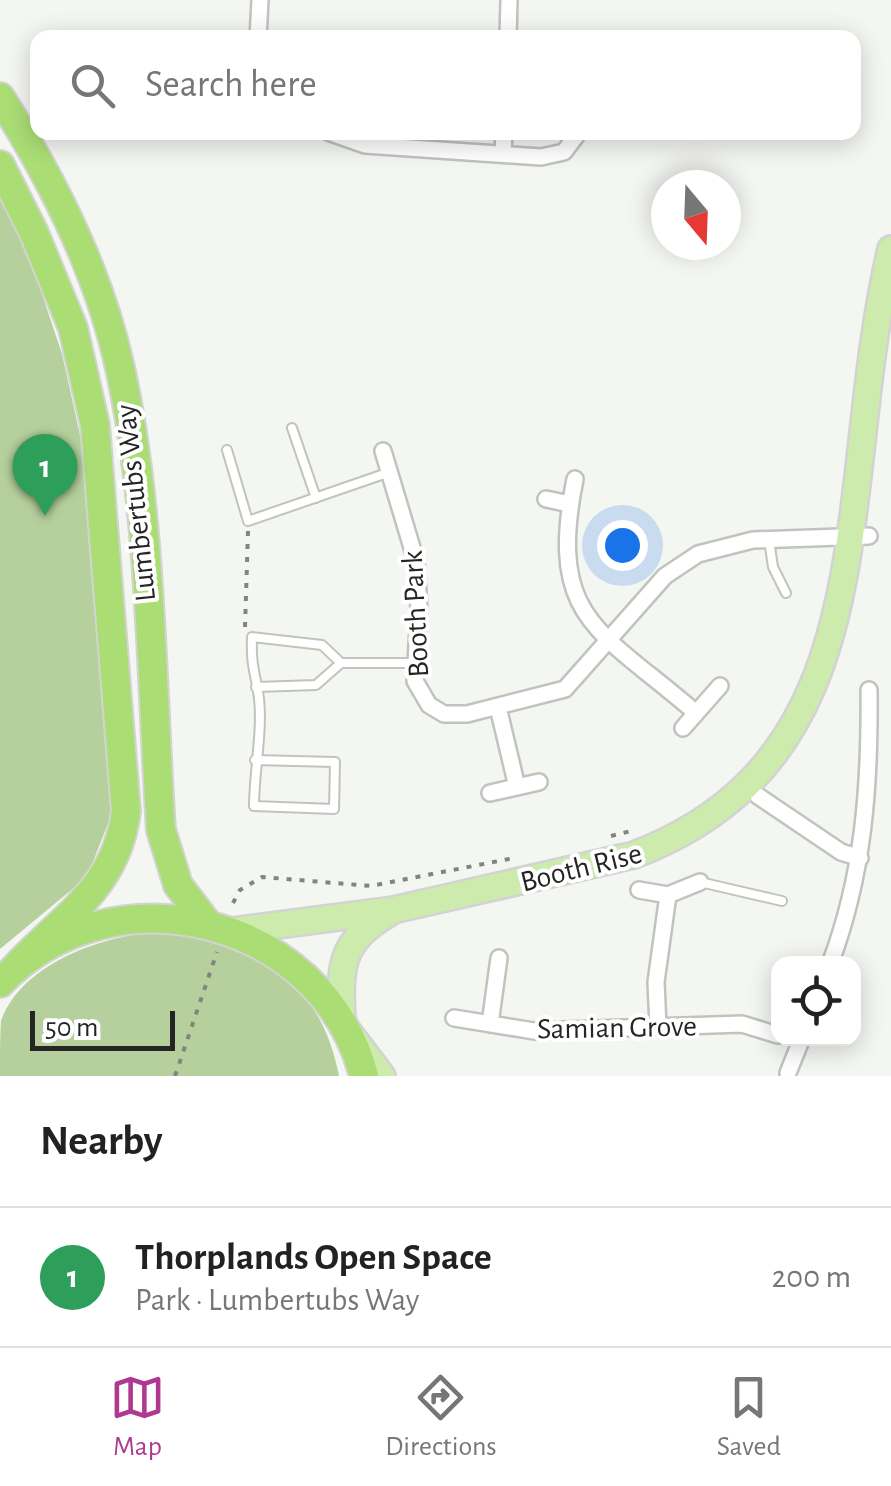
<!DOCTYPE html>
<meta charset="utf-8">
<style>
body{margin:0;font-family:"Alegreya Sans",sans-serif;background:#f2f2f2;color:#222}
.controls{position:absolute;right:30px;bottom:30px;display:grid;overflow:hidden;border-radius:20px;box-shadow:0 5px 25px #0003}
.controls button{width:90px;height:90px;display:grid;place-items:center;padding:0;border:0;border-bottom:2px solid #e0e0e0;background:#fff;color:#222;font:50px sans-serif}
.compass{position:absolute;left:651px;top:170px;width:90px;height:90px;border-radius:50%;background:#fff;box-shadow:0 5px 25px #0003;rotate:161deg}
.scale{position:absolute;left:30px;bottom:25px;width:145px;box-sizing:border-box;padding-left:10px;border:5px solid #242524;border-top:0;font-size:28px;line-height:35px;white-space:nowrap;color:#242524;-webkit-text-stroke:8px #fff;paint-order:stroke}
.you{position:absolute;left:622px;top:545px;width:35px;height:35px;margin:-25px;border:8px solid #fff;border-radius:50%;background:#1a73e8;box-shadow:0 0 0 15px #1a73e833}
.badge{display:grid;place-items:center;width:65px;height:65px;border-radius:50%;background:#af3990;color:#fff;font-size:32px;font-weight:700}
.pin{position:absolute;translate:-50% -82px;filter:drop-shadow(0 2px 5px #0008)}
.pin::after{content:'';position:absolute;top:52px;width:35px;height:30px;background:inherit;clip-path:polygon(0 0,100% 0,50% 100%)}
.list{margin:0;padding:0;list-style:none}
h2{display:flex;justify-content:space-between;align-items:center;height:130px;margin:0;padding:0 40px;font-size:42px}
h2 small{font-size:32px;font-weight:400;color:#767676}
.list li{display:grid;grid-template-columns:65px 1fr auto;gap:30px;align-items:center;box-sizing:border-box;height:140px;padding:0 40px;border-top:2px solid #e0e0e0}
.list b{display:block;font-size:38px;white-space:nowrap}
.list p{margin:0;font-size:32px;white-space:nowrap;color:#767676}
.list em{font-size:32px;font-style:normal;color:#767676}
.icon{flex:none;width:55px;height:55px;fill:none;stroke:currentColor;stroke-width:2;stroke-linecap:round;stroke-linejoin:round}
.map{position:relative;flex:none;width:891px;height:1076px;overflow:hidden}
.search{position:absolute;background:#fff;box-shadow:0 5px 25px #0003;left:30px;right:30px;top:30px;height:110px;display:flex;align-items:center;gap:25px;box-sizing:border-box;padding:0 35px;border-radius:20px;color:#767676;font-size:38px}
.sheet{height:270px;background:#fff}
nav{display:flex;justify-content:space-around;align-items:center;box-sizing:border-box;height:140px;border-top:2px solid #e0e0e0;background:#fff;font-size:28px;color:#767676}
nav a{display:grid;justify-items:center;gap:5px}
nav .on{color:#af3990}
.map>svg:first-child{display:block}
.green{fill:#b5d09c}
.lines{fill:none;stroke-linecap:round;stroke-linejoin:round}
.lane-casing{stroke:#c1c3bf;stroke-width:12}
.street-casing{stroke:#c1c3bf;stroke-width:20}
.primary-casing{stroke:#d3d3d3;stroke-width:30}
.highway-casing{stroke:#d3d3d3;stroke-width:32}
.path{stroke:#838482;stroke-width:4;stroke-dasharray:5 8;stroke-linecap:butt}
.lane{stroke:#fff;stroke-width:8}
.street{stroke:#fff;stroke-width:15}
.primary{stroke:#cdebac;stroke-width:25}
.highway{stroke:#abdd75;stroke-width:28}
.labels{text-anchor:middle;stroke-width:8;stroke-linejoin:round;paint-order:stroke}
.street-label{font-size:30px;fill:#242524;stroke:#fff}
</style>
<div class="map">
<svg width="891" height="1076" viewBox="0 0 891 1076">
<rect width="100%" height="100%" fill="#f4f6f2"/>
<path class="green" d="M0 200 28 252 62 354 82 444 98 589 111 816 87 877 0 949Z
M159 932C252 945 319 974 339 1076H0C0 1060 0 1036 1 1021 22 963 104 935 159 932Z"/>
<g class="lines">
<defs>
<path id="lane" d="M292 428 316 498
M227 450 248 521 390 472
M769 540 773 567 786 593
M256 687 316 685 341 663
M255 760 335 762 334 809 254 806C254 772 264 724 258 692 254 668 251 664 252 637L322 645 341 663H415
M700 882 782 901"/>
<path id="street" d="M258 38 260 0
M508 38 509 0
M328 132 365 145 541 157 564 152 579 132
M503 154 504 132
M383 451 416 561 419 609 415 681 429 705 444 714H467L565 689 665 576 698 554 753 540 869 536
M575 479C547 620 599 629 696 713
M546 499 570 504
M498 707 517 787
M683 728 720 686
M490 793 539 782
M758 796 841 852 860 858
M639 890 668 895 700 882
M830 964C864 874 870 785 869 690
M454 1018 534 1031 742 1024 778 1035
M490 1024 499 958
M658 1027 656 982 668 895
M788 1073 802 1038"/>
<path id="primary" d="M232 931 393 910 634 855C891 757 834 493 891 249
M342 1023C340 967 338 943 389 913
M350 1034 382 1076"/>
<path id="highway" d="M0 97C53 180 99 271 120 368 152 513 151 680 161 830L178 885 207 923
M0 165 34 233 73 328 95 425 126 811C117 888 64 915 14 969
M0 983C112 865 323 917 364 1076"/>
</defs>
<use href="#lane" class="lane-casing"/>
<use href="#street" class="street-casing"/>
<use href="#primary" class="primary-casing"/>
<use href="#highway" class="highway-casing"/>
<path class="path" d="M245 627 248 531
M611 836 631 831
M233 903 240 890 262 877 371 886 514 858
M175 1076 217 952"/>
<use href="#lane" class="lane"/>
<use href="#street" class="street"/>
<use href="#primary" class="primary"/>
<use href="#highway" class="highway"/>
</g>
<g class="labels">
<g class="street-label">
<text transform="translate(135 503) rotate(-96)" y="10">Lumbertubs Way</text>
<text transform="translate(415 614) rotate(-93)" y="10">Booth Park</text>
<text transform="translate(581 867) rotate(-14)" y="10">Booth Rise</text>
<text transform="translate(617 1027) rotate(-1)" y="10">Samian Grove</text>
</g>
</g>
</svg>
<div class="controls">
<button><svg class="icon" aria-label="locate" viewBox="0 0 24 24"><circle cx="12" cy="12" r="6"/><path d="M12 2v4M12 18v4M2 12h4M18 12h4"/></svg></button>
</div>
<svg class="compass" viewBox="-18 -18 36 36"><path d="M0-13l5 13h-10z" fill="#e53935"/><path d="M0 13l5-13h-10z" fill="#767676"/></svg>
<div class="scale">50 m</div>
<div class="you"></div>
<div class="pin badge" style="left:45px;top:516px;background:#2e9e5b">1</div>
<div class="search"><svg class="icon" aria-label="search" viewBox="0 0 24 24"><circle cx="10" cy="10" r="6"/><path d="M15 15l6 6"/></svg>Search here</div>
</div>
<section class="sheet">
<h2>Nearby<small></small></h2>
<ul class="list">
<li><span class="badge" style="background:#2e9e5b">1</span><div><b>Thorplands Open Space</b><p>Park · Lumbertubs Way</p></div><em>200 m</em></li>
</ul>
</section>
<nav>
<a class="on"><svg class="icon" aria-label="map" viewBox="0 0 24 24"><path d="M3 6l6-2 6 2 6-2v14l-6 2-6-2-6 2zM9 4v14M15 6v14"/></svg>Map</a>
<a><svg class="icon" aria-label="directions" viewBox="0 0 24 24"><path d="M12 3l9 9-9 9-9-9zM9 14v-3h6M13 9l2 2-2 2"/></svg>Directions</a>
<a><svg class="icon" aria-label="saved" viewBox="0 0 24 24"><path d="M7 4h10v16l-5-4-5 4z"/></svg>Saved</a>
</nav>
